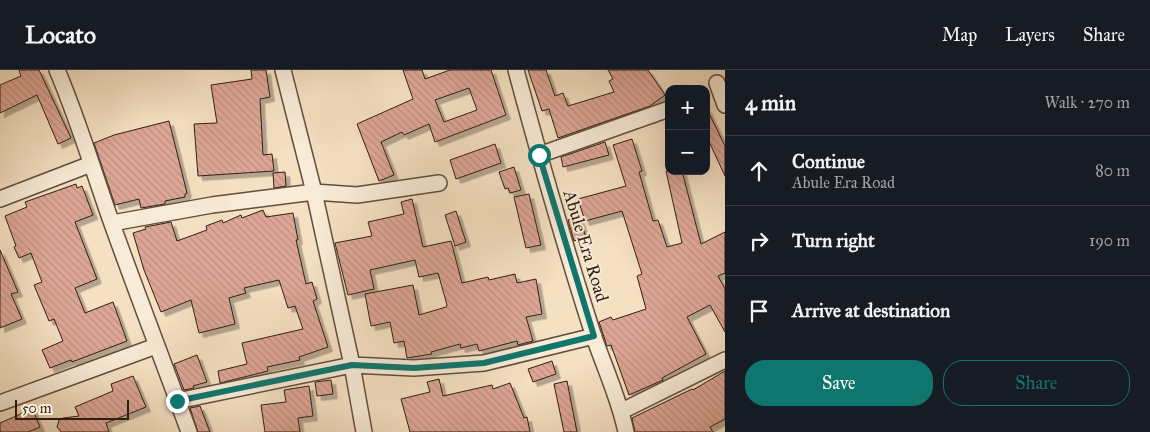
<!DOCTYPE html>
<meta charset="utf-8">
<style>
body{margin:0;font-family:"IM FELL Great Primer",serif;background:#242831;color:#f1f3f6}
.controls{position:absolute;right:15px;top:15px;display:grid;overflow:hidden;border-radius:10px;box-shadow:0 5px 20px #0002}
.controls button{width:45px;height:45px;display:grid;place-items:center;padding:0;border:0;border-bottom:1px solid #363941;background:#171b24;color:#f1f3f6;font:25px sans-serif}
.scale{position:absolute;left:15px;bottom:12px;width:114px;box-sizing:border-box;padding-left:5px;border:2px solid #301e12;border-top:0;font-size:14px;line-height:18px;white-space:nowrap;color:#301e12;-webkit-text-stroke:4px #f8ebd7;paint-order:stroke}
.stop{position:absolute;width:15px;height:15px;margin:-11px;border:4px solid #0f766e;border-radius:50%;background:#fff}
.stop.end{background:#0f766e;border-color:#fff;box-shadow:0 1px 5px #0008}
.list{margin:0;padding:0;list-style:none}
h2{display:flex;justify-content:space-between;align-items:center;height:65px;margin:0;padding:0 20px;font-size:21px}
h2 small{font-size:16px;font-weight:400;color:#9ea1a6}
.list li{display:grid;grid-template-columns:32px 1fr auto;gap:15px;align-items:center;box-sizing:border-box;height:70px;padding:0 20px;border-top:1px solid #363941}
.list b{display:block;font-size:19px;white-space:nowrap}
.list p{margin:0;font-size:16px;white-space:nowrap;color:#9ea1a6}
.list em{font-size:16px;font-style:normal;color:#9ea1a6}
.actions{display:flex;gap:10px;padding:15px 20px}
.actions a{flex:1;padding:11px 0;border:1px solid #0f766e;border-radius:20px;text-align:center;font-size:18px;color:#0f766e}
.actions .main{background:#0f766e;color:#fff}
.icon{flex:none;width:28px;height:28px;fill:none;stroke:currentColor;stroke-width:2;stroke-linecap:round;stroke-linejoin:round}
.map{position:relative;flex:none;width:725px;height:362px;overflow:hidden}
header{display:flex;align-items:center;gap:30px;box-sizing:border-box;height:70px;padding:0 25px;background:#171b24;border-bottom:1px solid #363941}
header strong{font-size:24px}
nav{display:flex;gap:28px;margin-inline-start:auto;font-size:18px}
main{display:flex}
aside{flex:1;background:#171b24}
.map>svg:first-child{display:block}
.building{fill:url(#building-back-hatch);stroke:#301e12;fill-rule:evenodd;filter:url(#shadow)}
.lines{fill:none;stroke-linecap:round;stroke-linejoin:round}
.minor-casing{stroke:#614e3e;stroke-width:18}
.minor{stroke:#f8ebd7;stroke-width:15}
.route{stroke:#0f766e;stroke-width:6}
.labels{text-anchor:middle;stroke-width:4;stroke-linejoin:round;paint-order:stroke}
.street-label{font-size:18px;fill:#301e12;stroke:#f8ebd7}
</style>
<header>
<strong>Locato</strong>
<nav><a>Map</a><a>Layers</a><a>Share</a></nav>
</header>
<main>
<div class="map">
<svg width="725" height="362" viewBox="0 0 725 362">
<defs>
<pattern id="building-back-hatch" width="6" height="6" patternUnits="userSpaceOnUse" patternTransform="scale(1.25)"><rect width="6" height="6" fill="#dda696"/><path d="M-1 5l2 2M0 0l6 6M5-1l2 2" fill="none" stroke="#be8e80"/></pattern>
<filter id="shadow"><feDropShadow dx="4.5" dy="4.5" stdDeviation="0" flood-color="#0004"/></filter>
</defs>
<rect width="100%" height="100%" fill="#f5e0c2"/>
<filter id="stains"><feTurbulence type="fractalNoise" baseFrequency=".004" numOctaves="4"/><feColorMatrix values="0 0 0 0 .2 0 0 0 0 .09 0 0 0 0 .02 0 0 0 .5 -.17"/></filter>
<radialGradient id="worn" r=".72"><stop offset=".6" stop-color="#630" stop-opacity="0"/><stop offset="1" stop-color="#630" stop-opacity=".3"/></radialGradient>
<path class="building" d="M19 0H39L71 68 58 74 37 25 0 43V15L21 6Z
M251 0H266L270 27 260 29 263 85 272 84 274 101 198 106 194 54 217 53 211 15 252 9Z
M403 0H422L425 9 450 0H491L506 45 435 72 429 54 404 65 402 62 381 72 394 105 379 111 357 54 413 29ZM469 18 477 40 444 52 435 30Z
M528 0H546L555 26 563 23 568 36 614 22 609 11 613 9 608 0H648L665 25 650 36 558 68 549 39 542 41Z
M706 37 725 76V106L706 65Z
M169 51 187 123 185 124V127L165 131V134L141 138 139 129 115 135 94 73 114 65Z
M632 69 642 101 639 102 653 151 658 150 667 177 682 173 666 101H682L701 174 725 162V203L718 206 725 219V262L710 235 687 247 706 284 662 308 663 310 629 325 611 275 607 276 599 252 611 247 613 250 646 239 637 206 642 204 622 141 585 151 578 129 626 116 613 75Z
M605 72 609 85 563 97 561 87Z
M495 74 501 93 456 109 450 90Z
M514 97 521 120 510 123 508 118 505 119 499 102Z
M285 102 286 116 274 118 273 103Z
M76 114 77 118 82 116 93 145 75 152 97 209 75 218 85 243 113 232 127 271 72 292 71 290 50 298 42 280 63 271 54 249 49 251 34 215 42 212 31 183 19 188 14 177 16 176 5 146 27 137 25 132Z
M529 124 541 175 526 178 514 127Z
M412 129 423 177 451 171 462 213 488 207 489 210 515 204 517 213 536 209 542 244 526 247 533 271 518 275 517 271 479 281 477 274 461 278 460 274 431 282 432 284 407 288 404 271 394 273 390 252 371 256 365 224 413 215 419 245 446 237 447 235 438 203 419 207 415 190 370 200 374 219 348 225 335 173 372 166 368 152 404 144 401 132Z
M263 140 266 147 293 143 298 170H296L306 214 312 212 317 229 313 231 328 277 299 287 300 290 267 297 268 301 220 313 218 301 247 294 242 273 303 259 295 236 288 238 279 210 244 218 246 223 229 228 235 254 199 263 191 230 161 242 144 200 133 163 146 159 145 157 171 152 177 171 207 160 206 156 222 150 223 153 241 145 242 148Z
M456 141 466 172 455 176 445 145Z
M579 147 586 167 574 171 568 150Z
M0 180 18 222 11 224 22 249 0 258Z
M197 285 207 312 193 316 194 318 184 320 174 294Z
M552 291 556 304 533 312 528 299Z
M725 301V349L710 357 713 362H635L632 348 692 319 693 320Z
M133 306 146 337 106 353 109 362H61L57 357 59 350 63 348 79 346 75 337 113 321 111 314Z
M439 309 443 326 492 315 493 319 510 313 524 348 527 347 530 362H410L401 329 430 322 427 312Z
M331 310 333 324 317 326 315 312Z
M567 311 577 362H564L554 314Z
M309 316 313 346 298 348 300 362H265L261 335 286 332 284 320Z
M200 336 210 362H198L190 338Z
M32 339 40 357 28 362H0V353Z"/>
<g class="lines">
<defs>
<path id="minor" d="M57 0C78 49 93 100 111 151 136 221 163 291 189 362
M283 0 314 122 352 295 364 362
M516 0C540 89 565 177 593 264 604 297 619 328 626 362
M717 13 725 35
M539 85 669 39
M0 129 91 94
M112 153 212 135 314 122 357 125 439 113
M177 331 352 295 414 298 484 293 594 266
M0 333 156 276
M622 341 725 290"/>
</defs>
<use href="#minor" class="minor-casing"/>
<use href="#minor" class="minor"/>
</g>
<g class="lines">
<path class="route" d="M177 331 352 295 414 298 484 293 594 266 539 85"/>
</g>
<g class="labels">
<g class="street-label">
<text transform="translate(586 176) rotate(73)" y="6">Abule Era Road</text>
</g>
</g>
<rect width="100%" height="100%" filter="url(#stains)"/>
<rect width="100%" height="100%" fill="url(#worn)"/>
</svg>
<div class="controls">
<button>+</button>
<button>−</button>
</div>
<div class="scale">50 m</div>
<div class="stop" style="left:539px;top:85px"></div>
<div class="stop end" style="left:177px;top:331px"></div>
</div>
<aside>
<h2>4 min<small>Walk · 270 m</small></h2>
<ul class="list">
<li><svg class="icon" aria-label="ahead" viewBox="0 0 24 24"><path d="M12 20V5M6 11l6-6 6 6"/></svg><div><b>Continue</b><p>Abule Era Road</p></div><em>80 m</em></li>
<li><svg class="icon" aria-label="right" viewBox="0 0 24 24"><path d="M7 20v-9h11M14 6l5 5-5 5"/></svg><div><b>Turn right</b></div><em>190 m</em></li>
<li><svg class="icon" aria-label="arrive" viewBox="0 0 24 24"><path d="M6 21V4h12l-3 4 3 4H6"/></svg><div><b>Arrive at destination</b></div></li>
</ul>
<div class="actions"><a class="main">Save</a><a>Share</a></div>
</aside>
</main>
